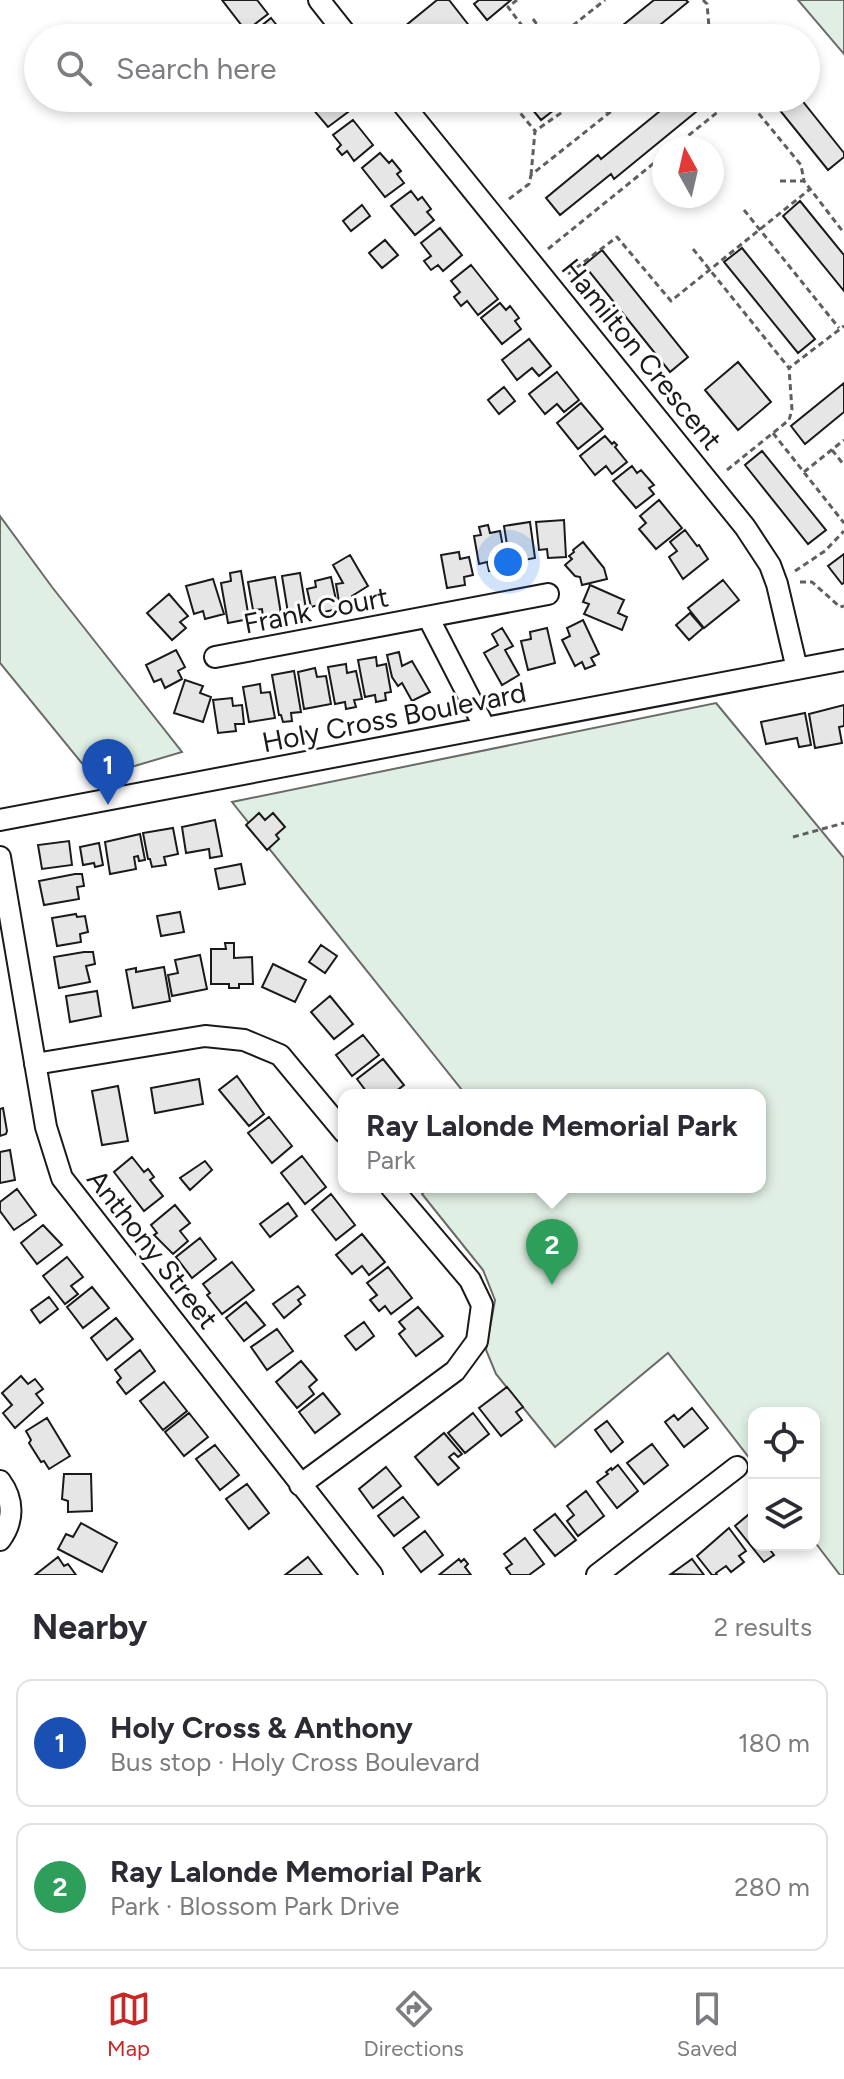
<!DOCTYPE html>
<meta charset="utf-8">
<style>
body{margin:0;font-family:Figtree,sans-serif;background:#f2f2f3;color:#2b2b33}
.controls{position:absolute;right:24px;bottom:24px;display:grid;overflow:hidden;border-radius:16px;box-shadow:0 4px 12px #0003}
.controls button{width:72px;height:72px;display:grid;place-items:center;padding:0;border:0;border-bottom:2px solid #e1e1e2;background:#fff;color:#2b2b33;font:40px sans-serif}
.compass{position:absolute;left:652px;top:136px;width:72px;height:72px;border-radius:50%;background:#fff;box-shadow:0 4px 12px #0003;rotate:352deg}
.you{position:absolute;left:508px;top:562px;width:28px;height:28px;margin:-20px;border:6px solid #fff;border-radius:50%;background:#1a73e8;box-shadow:0 0 0 12px #1a73e833}
.badge{display:grid;place-items:center;width:52px;height:52px;border-radius:50%;background:#c62828;color:#fff;font-size:26px;font-weight:700}
.pin{position:absolute;translate:-50% -66px;filter:drop-shadow(0 2px 4px #0008)}
.pin::after{content:'';position:absolute;top:42px;width:28px;height:24px;background:inherit;clip-path:polygon(0 0,100% 0,50% 100%)}
.popup{position:absolute;left:338px;top:1089px;width:428px;height:104px;box-sizing:border-box;display:grid;place-content:center;border-radius:16px;background:#fff;filter:drop-shadow(0 2px 6px #0005);font-size:26px;white-space:nowrap;color:#7c7c81}
.popup b{font-size:30px;color:#2b2b33}
.popup::after{content:'';position:absolute;left:50%;top:100%;margin-left:-16px;border:16px solid transparent;border-top-color:#fff}
.list{margin:0;padding:0;list-style:none}
h2{display:flex;justify-content:space-between;align-items:center;height:104px;margin:0;padding:0 32px;font-size:34px}
h2 small{font-size:26px;font-weight:400;color:#7c7c81}
.list li{display:grid;grid-template-columns:52px 1fr auto;gap:24px;align-items:center;box-sizing:border-box;height:128px;margin:0 16px 16px;padding:0 16px;border:2px solid #e1e1e2;border-radius:16px}
.list b{display:block;font-size:30px;white-space:nowrap}
.list p{margin:0;font-size:26px;white-space:nowrap;color:#7c7c81}
.list em{font-size:26px;font-style:normal;color:#7c7c81}
.icon{flex:none;width:44px;height:44px;fill:none;stroke:currentColor;stroke-width:2;stroke-linecap:round;stroke-linejoin:round}
.map{position:relative;flex:none;width:844px;height:1575px;overflow:hidden}
.search{position:absolute;background:#fff;box-shadow:0 4px 12px #0003;left:24px;right:24px;top:24px;height:88px;display:flex;align-items:center;gap:20px;box-sizing:border-box;padding:0 28px;border-radius:44px;color:#7c7c81;font-size:30px}
.sheet{height:392px;background:#fff}
nav{display:flex;justify-content:space-around;align-items:center;box-sizing:border-box;height:112px;border-top:2px solid #e1e1e2;background:#fff;font-size:22px;color:#7c7c81}
nav a{display:grid;justify-items:center;gap:4px}
nav .on{color:#c62828}
.map>svg:first-child{display:block}
.green{fill:#e0efe3;stroke:#6a6a6a;stroke-width:2}
.building{fill:#e6e6e6;stroke:#1a1a1a;stroke-width:2}
.lines{fill:none;stroke-linecap:round;stroke-linejoin:round}
.minor-casing{stroke:#1a1a1a;stroke-width:24}
.path{stroke:#5f5f5f;stroke-width:3;stroke-dasharray:6 4;stroke-linecap:butt}
.minor{stroke:#fff;stroke-width:20}
.labels{text-anchor:middle;stroke-width:6;stroke-linejoin:round;paint-order:stroke}
.street-label{font-size:28px;fill:#1a1a1a;stroke:#fff}
</style>
<div class="map">
<svg width="844" height="1575" viewBox="0 0 844 1575">
<rect width="100%" height="100%" fill="#fff"/>
<path class="green" d="M798 0H844V54Z
M0 516 52 587 182 752 94 778 0 663Z
M716 703 844 858V1575H840L814 1541V1413H754V1464L668 1353 555 1447 496 1374 486 1350 495 1300 483 1270 422 1194 430 1187H760V1095H466L232 802Z"/>
<path class="building" d="M222 0H257L268 14 246 31Z
M437 0H449L471 28 459 38H413L404 27Z
M479 0H511L487 20 474 4Z
M654 0H686L688 2 644 38H607Z
M271 18 287 38H250L249 36Z
M310 98H337L348 112 328 127 306 101Z
M523 98H553L559 106 541 120Z
M676 98H713L614 179 611 174 560 215 546 198 598 155 601 159Z
M770 98H800L844 153V157L828 170Z
M353 120 373 145 354 161 347 151 342 155 337 149 341 145 333 135Z
M380 153 389 163 392 160 401 171 397 174 404 183 385 197 362 168Z
M411 191 418 200 422 197 431 209 427 212 434 220 415 235 391 206Z
M800 201 844 255V291L783 216Z
M362 205 370 216 351 231 343 221Z
M440 228 462 255 443 271 438 265 431 270 424 261 431 256 421 243Z
M385 240 398 255 382 268 369 253Z
M742 248 815 339 798 353 724 262Z
M602 250 688 357 670 372 584 265Z
M471 265 498 299 478 315 467 301 461 306 454 297 460 292 451 281Z
M500 303 506 310 510 306 519 318 515 321 521 329 502 344 481 318Z
M529 339 551 366 539 376 532 368 517 380 502 360Z
M738 362 771 402 738 430 705 390Z
M557 372 579 400 564 412 557 404 545 414 529 394Z
M844 383V412L805 444 791 426Z
M504 387 515 401 499 414 488 400Z
M581 403 603 429 578 449 557 423Z
M605 436 612 444 614 442 617 445 615 447 627 462 612 474 606 466 595 475 580 456Z
M762 451 826 530 808 544 745 465Z
M632 466 637 473 641 470 654 485 649 488 654 494 636 508 613 481Z
M659 500 682 528 656 549 639 529 646 523 640 516Z
M564 520 566 557 548 558 547 549 539 550 536 522Z
M530 522 535 558 518 561 516 549 508 551 504 526Z
M488 525 490 533 500 531 507 568 489 571 487 562 479 564 474 536 481 535 479 527Z
M685 530 697 546 699 545 708 559 683 579 669 557 677 551 670 542Z
M583 542 604 568 607 579 582 585 580 577 575 576 565 565 572 559 569 556 574 552 573 550Z
M459 552 460 559 469 557 473 575 464 577 465 585 447 588 441 555Z
M844 554V583L842 584 828 566Z
M350 555 368 586 352 596V599L339 602 336 584 343 583 333 565Z
M241 571 249 619 228 623 221 583 231 581 230 573Z
M300 573 306 609 288 613 282 576Z
M275 577 281 614 263 617 262 609 253 610 248 582Z
M331 577 338 609 319 613 318 605 311 607 307 589 316 587 315 581Z
M213 579 224 614 205 619 203 611 194 614 186 586Z
M723 580 739 600 704 628 688 608Z
M590 585 624 600 618 613 627 617 622 630 584 614 589 604 583 602Z
M169 594 188 616 180 622 186 628 172 640 147 613Z
M690 613 703 628 689 640 676 625Z
M583 620 599 654 591 658 595 665 585 669 582 662 575 666 562 640 570 636 567 628Z
M502 628 513 646 505 650 519 675 502 685 484 653 498 645 492 634Z
M547 628 555 663 528 670 521 641 531 639 530 632Z
M176 650 185 667 178 671 182 679 165 688 161 679 154 682 146 665Z
M399 652 402 666 412 661 430 692 412 701 402 683 398 686 392 677 387 655Z
M376 657 377 666 386 664 391 692 385 693 386 700 376 702 375 695 365 697 358 660Z
M346 664 347 673 356 671 362 699 354 700 356 707 346 709 345 702 335 704 328 667Z
M315 668 317 677 326 676 331 704 304 709 298 672Z
M294 671 301 712 291 713 292 721 283 722 281 715H279L272 675Z
M185 680 203 686 200 693 211 697 203 722 174 713Z
M260 684 261 693 270 692 275 718 249 722 243 687Z
M232 698 233 706 242 705 244 724H235L236 731 218 733 213 700Z
M844 705V726L839 727 842 743 815 748 809 714Z
M805 713 811 745 799 747 797 738 766 744 761 722Z
M259 813 265 820 273 813 285 827 276 835 279 839 267 850 246 825Z
M215 820 222 856 210 858 209 849 186 853 182 827Z
M173 828 178 854 164 857 166 865 152 867 150 859H148L143 833Z
M140 834 145 860 139 861 138 856 134 857 136 869 110 874 105 842Z
M69 841 72 865 42 869 38 845Z
M99 843 103 865 95 867 94 863 83 865 80 847Z
M241 864 245 884 219 889 215 869Z
M75 874H82L84 886 77 887 79 899 44 905 39 881Z
M180 912 184 932 161 936 157 916Z
M76 914 77 917 85 916 88 932 80 934 81 942 57 946 52 918Z
M225 943H234V958L252 957 253 984H239V988H229V984H211V949H226Z
M321 945 337 956 325 973 309 962Z
M84 952H93L95 964 86 966 90 982 59 988 54 957Z
M200 955 207 989 172 996 168 975 178 973 175 960Z
M273 964 306 980 295 1002 262 987Z
M164 967 170 1001 133 1008 126 970 136 968V972Z
M97 991 101 1016 70 1022 66 996Z
M330 996 353 1024 334 1039 311 1012Z
M363 1035 379 1055 352 1076 336 1055Z
M383 1059 404 1085 391 1095H369L357 1079Z
M237 1076 264 1114 249 1126 219 1090Z
M199 1079 203 1104 155 1113 151 1088Z
M118 1086 128 1141 102 1145 92 1091Z
M3 1108 7 1131 6 1134 0 1136V1109Z
M269 1117 292 1146 272 1163 248 1133Z
M10 1150 15 1180 0 1183V1152Z
M302 1156 326 1187 305 1204 281 1173Z
M132 1157 144 1172 148 1169 154 1177 150 1180 163 1196 144 1211 114 1172Z
M205 1161 212 1170 190 1190 180 1178Z
M17 1189 36 1215 14 1230 0 1211V1202Z
M331 1194 355 1225 336 1240 312 1210Z
M288 1203 297 1216 270 1237 260 1224Z
M175 1205 190 1223 180 1231 188 1241 173 1254 154 1235 157 1233 151 1225Z
M43 1225 62 1245 37 1264 21 1243Z
M362 1234 385 1262 369 1275 362 1266 352 1274 336 1255Z
M200 1238 216 1259 192 1278 176 1257Z
M67 1257 83 1277 71 1286 78 1294 65 1304 43 1276Z
M232 1262 254 1290 222 1314 207 1295 210 1293 203 1284Z
M388 1267 412 1298 391 1314 385 1306 379 1311 370 1300 377 1295 367 1283Z
M298 1286 305 1295 298 1300 301 1304 284 1318 273 1304Z
M92 1287 109 1308 83 1328 67 1307Z
M49 1297 58 1309 40 1323 31 1310Z
M246 1302 265 1325 244 1341 226 1318Z
M418 1307 443 1336 416 1356 399 1334 405 1329 399 1322Z
M116 1318 133 1339 107 1360 91 1338Z
M364 1322 374 1336 356 1350 345 1336Z
M277 1329 293 1351 267 1370 251 1347Z
M140 1350 155 1371 126 1394 117 1382 121 1378 115 1370Z
M301 1361 317 1380 309 1387 314 1394 297 1408 276 1382Z
M21 1376 28 1384 35 1379 43 1389 36 1394 43 1403 15 1428 3 1413 12 1405 2 1393Z
M164 1382 187 1411 163 1430 140 1401Z
M507 1387 523 1407 516 1412 522 1420 501 1436 479 1408Z
M323 1393 340 1414 315 1433 299 1412Z
M692 1408 708 1428 684 1447 665 1422 674 1415 678 1420Z
M189 1413 208 1437 184 1456 165 1432Z
M473 1413 489 1434 465 1453 448 1433Z
M47 1418 70 1456 49 1469 44 1461 41 1462 29 1443 31 1440 26 1431Z
M607 1421 623 1442 611 1452 595 1430Z
M444 1433 462 1454 458 1457 454 1453 449 1457 459 1468 438 1485 415 1457Z
M652 1444 668 1465 644 1484 627 1463Z
M215 1445 239 1475 220 1490 196 1459Z
M618 1465 638 1491 617 1508 597 1482 608 1474 606 1472 611 1468 612 1470Z
M386 1467 401 1486 373 1508 359 1489Z
M64 1474H91L92 1511 68 1512V1501L62 1499Z
M247 1484 269 1513 249 1529 226 1499Z
M586 1491 604 1516 578 1536 567 1521 574 1515 567 1506Z
M403 1497 419 1517 394 1536 378 1516Z
M754 1510V1545H766L774 1555 764 1562 735 1526Z
M555 1514 576 1540 555 1556 534 1530Z
M81 1523 117 1543 102 1572 58 1549 66 1534 73 1537Z
M729 1528 746 1551 739 1556 744 1562 731 1572 726 1566 716 1573 717 1575H712L697 1556Z
M425 1531 443 1555 421 1572 403 1548Z
M525 1538 544 1564 529 1575H511L506 1568 512 1564 504 1554Z
M58 1557 64 1566 68 1564 76 1575H35Z
M308 1557 322 1575H285Z
M459 1559 461 1562 464 1559 468 1564 465 1567 471 1575H439Z
M692 1559 704 1575 671 1574Z"/>
<g class="lines">
<defs>
<path id="minor" d="M319 0 349 38
M398 98 745 527 770 565 777 584 797 669
M428 617 485 728
M215 657 548 594
M0 820 844 660
M0 857 46 1127 62 1178 372 1575
M35 1064 205 1036 244 1040 280 1055 344 1132
M0 1481C14 1500 14 1521 0 1540
M300 1485 455 1371 477 1341 482 1305 470 1280 391 1187
M597 1575 737 1467"/>
</defs>
<use href="#minor" class="minor-casing"/>
<path class="path" d="M517 0 508 7 523 27
M703 0 707 4 710 38
M533 19 547 38
M557 38 605 0
M508 98 535 131
M569 98 574 104 610 112
M746 98 801 165 804 181
M673 148 735 98
M531 175 535 131 574 104
M780 181H804L844 233
M509 199 529 184 531 175 628 98
M744 210 839 328
M548 249 664 155
M693 249 789 368 844 326
M568 274 617 237 671 301 810 189
M773 433 844 523
M832 450 844 465
M727 470 789 420 792 410 789 368
M804 472 844 440
M795 571 825 551 844 531
M800 582H812L840 607 844 606
M793 837 844 823"/>
<use href="#minor" class="minor"/>
</g>
<g class="labels">
<g class="street-label">
<text transform="translate(642 354) rotate(51)" y="10">Hamilton Crescent</text>
<text transform="translate(316 610) rotate(-11)" y="10">Frank Court</text>
<text transform="translate(394 717) rotate(-11)" y="10">Holy Cross Boulevard</text>
<text transform="translate(153 1249) rotate(52)" y="10">Anthony Street</text>
</g>
</g>
</svg>
<div class="controls">
<button><svg class="icon" aria-label="locate" viewBox="0 0 24 24"><circle cx="12" cy="12" r="6"/><path d="M12 2v4M12 18v4M2 12h4M18 12h4"/></svg></button>
<button><svg class="icon" aria-label="layers" viewBox="0 0 24 24"><path d="M12 4l9 5-9 5-9-5zM3 14l9 5 9-5"/></svg></button>
</div>
<svg class="compass" viewBox="-18 -18 36 36"><path d="M0-13l5 13h-10z" fill="#e53935"/><path d="M0 13l5-13h-10z" fill="#7c7c81"/></svg>
<div class="you"></div>
<div class="pin badge" style="left:108px;top:805px;background:#1a4fb4">1</div>
<div class="pin badge" style="left:552px;top:1285px;background:#2e9e5b">2</div>
<div class="popup"><b>Ray Lalonde Memorial Park</b>Park</div>
<div class="search"><svg class="icon" aria-label="search" viewBox="0 0 24 24"><circle cx="10" cy="10" r="6"/><path d="M15 15l6 6"/></svg>Search here</div>
</div>
<section class="sheet">
<h2>Nearby<small>2 results</small></h2>
<ul class="list">
<li><span class="badge" style="background:#1a4fb4">1</span><div><b>Holy Cross &amp; Anthony</b><p>Bus stop · Holy Cross Boulevard</p></div><em>180 m</em></li>
<li><span class="badge" style="background:#2e9e5b">2</span><div><b>Ray Lalonde Memorial Park</b><p>Park · Blossom Park Drive</p></div><em>280 m</em></li>
</ul>
</section>
<nav>
<a class="on"><svg class="icon" aria-label="map" viewBox="0 0 24 24"><path d="M3 6l6-2 6 2 6-2v14l-6 2-6-2-6 2zM9 4v14M15 6v14"/></svg>Map</a>
<a><svg class="icon" aria-label="directions" viewBox="0 0 24 24"><path d="M12 3l9 9-9 9-9-9zM9 14v-3h6M13 9l2 2-2 2"/></svg>Directions</a>
<a><svg class="icon" aria-label="saved" viewBox="0 0 24 24"><path d="M7 4h10v16l-5-4-5 4z"/></svg>Saved</a>
</nav>
